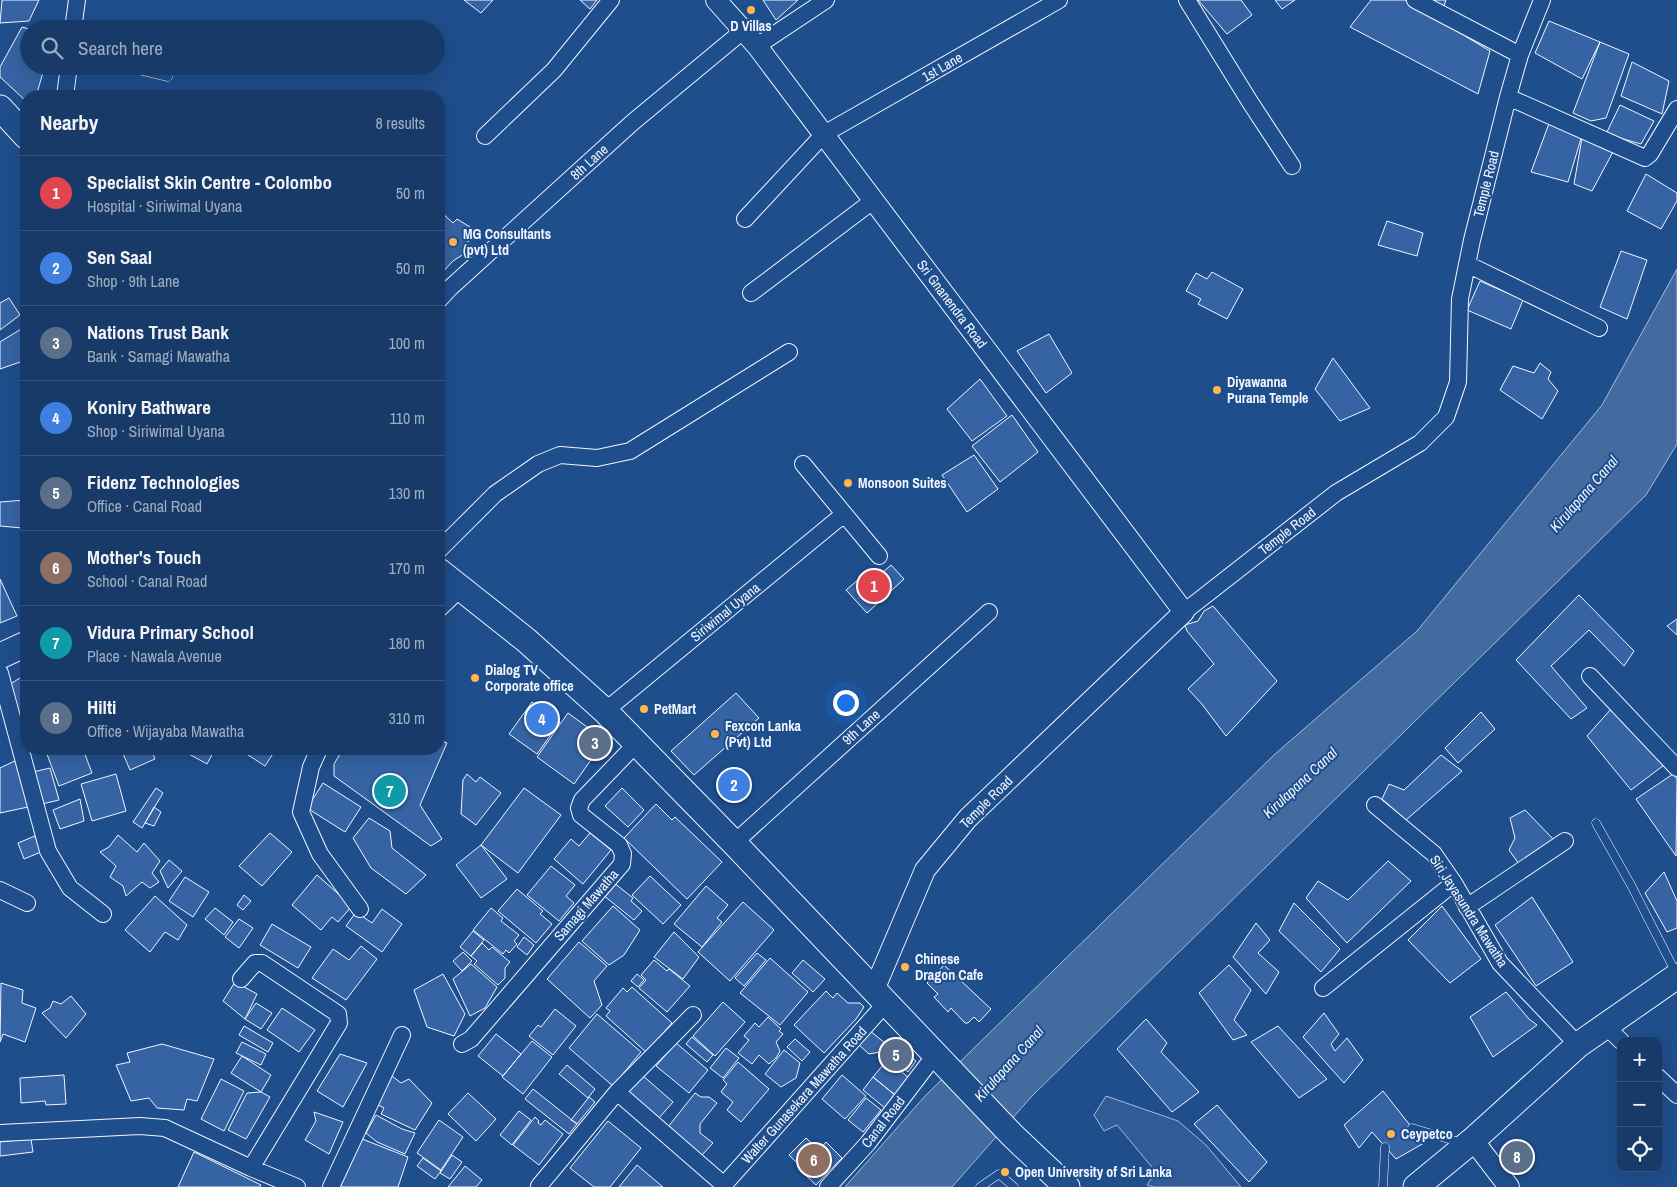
<!DOCTYPE html>
<meta charset="utf-8">
<style>
body{margin:0;font-family:"Archivo Narrow",sans-serif;background:#20416f;color:#f1f3f6}
.controls{position:absolute;right:15px;bottom:15px;display:grid;overflow:hidden;border-radius:10px;box-shadow:0 5px 20px #0002}
.controls button{width:45px;height:45px;display:grid;place-items:center;padding:0;border:0;border-bottom:1px solid #36547d;background:#173a69;color:#f1f3f6;font:25px sans-serif}
.you{position:absolute;left:845px;top:702px;width:18px;height:18px;margin:-12px;border:4px solid #fff;border-radius:50%;background:#1a73e8;box-shadow:0 0 0 8px #1a73e833}
.badge{display:grid;place-items:center;width:32px;height:32px;border-radius:50%;background:#ffb74d;color:#fff;font-size:16px;font-weight:700}
.pin{position:absolute;translate:-50% -50%;border:2px solid #fff;box-shadow:0 1px 5px #0006}
.list{margin:0;padding:0;list-style:none}
h2{display:flex;justify-content:space-between;align-items:center;height:65px;margin:0;padding:0 20px;font-size:21px}
h2 small{font-size:16px;font-weight:400;color:#9eadc0}
.list li{display:grid;grid-template-columns:32px 1fr auto;gap:15px;align-items:center;box-sizing:border-box;height:75px;padding:0 20px;border-top:1px solid #36547d}
.list b{display:block;font-size:19px;white-space:nowrap}
.list p{margin:0;font-size:16px;white-space:nowrap;color:#9eadc0}
.list em{font-size:16px;font-style:normal;color:#9eadc0}
.icon{flex:none;width:28px;height:28px;fill:none;stroke:currentColor;stroke-width:2;stroke-linecap:round;stroke-linejoin:round}
.map{position:relative;flex:none;width:1677px;height:1187px;overflow:hidden}
.search{position:absolute;background:#173a69;box-shadow:0 5px 20px #0002;left:20px;top:20px;width:425px;height:55px;display:flex;align-items:center;gap:12px;box-sizing:border-box;padding:0 18px;border-radius:28px;color:#9eadc0;font-size:19px}
.panel{position:absolute;background:#173a69;box-shadow:0 5px 20px #0002;left:20px;top:90px;width:425px;height:665px;border-radius:20px}
.map>svg:first-child{display:block}
.built{fill:#305b95;stroke:#a8bbd7}
.water{fill:#446ba0;stroke:#a8bbd7}
.building{fill:#3563a3;stroke:#f2f6ff}
.lines{fill:none;stroke-linecap:round;stroke-linejoin:round}
.service-casing{stroke:#f2f6ff;stroke-width:9}
.minor-casing{stroke:#f2f6ff;stroke-width:18}
.tertiary-casing{stroke:#f2f6ff;stroke-width:22}
.primary-casing{stroke:#f2f6ff;stroke-width:27}
.service{stroke:#1f4e8c;stroke-width:8}
.minor{stroke:#1f4e8c;stroke-width:16}
.tertiary{stroke:#1f4e8c;stroke-width:20}
.primary{stroke:#1f4e8c;stroke-width:25}
.poi-dot{fill:#ffb74d;stroke:#1f4e8c;stroke-width:2}
.labels{text-anchor:middle;stroke-width:4;stroke-linejoin:round;paint-order:stroke}
.poi-label{font-size:14px;font-weight:bold;fill:#f2f6ff;stroke:#1f4e8c;text-anchor:start}
.street-label{font-size:14px;fill:#f2f6ff;stroke:#1f4e8c}
.water-label{font-size:15px;font-style:italic;fill:#f2f6ff;stroke:#1f4e8c}
</style>
<div class="map">
<svg width="1677" height="1187" viewBox="0 0 1677 1187">
<rect width="100%" height="100%" fill="#1f4e8c"/>
<path class="built" d="M1106 1096 1178 1121 1206 1145 1241 1187H1154L1147 1185 1156 1172 1117 1125 1104 1131 1094 1115Z"/>
<path class="water" d="M1677 269V444L1646 495 1032 1096 952 1187H845L925 1096 1275 754 1417 631 1602 405Z"/>
<path class="building" d="M2 0H39L29 21 0 23Z
M464 0H493L481 13Z
M580 0H597L590 9Z
M763 0H798L776 20Z
M1198 0H1241L1252 15 1227 34Z
M1275 0H1295L1282 9Z
M1371 0H1405L1490 51 1478 94 1350 27Z
M1433 0H1446L1443 8Z
M1549 21 1600 42 1582 79 1535 53Z
M22 27 29 29V66H45L36 96H26V101L0 77V67Z
M1600 42 1629 54 1606 118 1591 121 1573 113Z
M1632 62 1669 81 1662 114 1621 96Z
M1620 105 1654 121 1641 144 1606 134Z
M1551 118 1583 132 1568 182 1531 172Z
M1583 132 1614 150 1592 191 1574 184Z
M1646 174 1677 193V201L1661 229 1627 211Z
M440 211 453 223 457 219 470 227 469 231 474 237 465 244 464 254 453 261 439 276V213Z
M1387 221 1423 233 1417 256 1378 245Z
M1621 251 1647 260 1627 319 1600 307Z
M1212 272 1243 289 1227 319 1198 304 1201 299 1186 291 1196 273 1207 279Z
M1480 281 1523 300 1511 329 1467 310Z
M9 298 20 315 0 330V303Z
M26 326V360L0 369V342Z
M1049 334 1072 373 1046 393 1017 351Z
M1333 358 1370 408 1340 421 1315 389Z
M1540 363 1551 372 1548 379 1558 391 1542 419 1500 390 1513 366 1534 373Z
M980 379 1007 416 972 441 947 409Z
M1012 415 1038 452 1000 482 972 446Z
M974 455 998 489 967 512 942 475Z
M26 500V526L22 528 0 526V502Z
M891 565 904 579 867 613 846 590 866 573 873 581Z
M0 579 17 616 0 623Z
M1579 595 1634 651 1624 666 1589 630 1551 666 1587 708 1571 719 1516 660Z
M1213 606 1277 681 1226 736 1201 703 1188 689 1214 664 1187 631 1185 625 1198 621 1204 611Z
M1677 619V635L1667 626Z
M26 674V718L20 721 6 687Z
M736 693 759 718 694 775 671 751Z
M532 702 560 722 537 754 509 734Z
M1612 708 1664 765 1631 790 1587 736Z
M1481 712 1495 729 1458 763 1445 748Z
M568 713 605 740 574 784 537 757Z
M439 740 447 743 420 805 442 839 431 846 334 776V764L343 749H439Z
M45 749H83L92 773 59 786Z
M121 749H151L155 759 130 770Z
M180 749H215L207 764Z
M239 749H276L265 766Z
M1441 755 1462 771 1406 820 1382 799 1389 784 1404 790Z
M19 759 28 807 0 813V768Z
M50 768 59 800 42 804 33 772Z
M116 774 126 811 92 821 81 784Z
M467 774 476 782 480 777 501 793 476 825 461 814 463 780Z
M1673 774 1677 779 1676 856 1636 799Z
M323 783 361 807 345 832 307 808Z
M156 788 163 793 142 828 133 822Z
M524 788 561 815 518 873 481 845Z
M622 788 644 810 628 827 605 806Z
M80 799 84 821 60 829 53 810Z
M656 804 672 820 675 817 722 862 687 899 624 838Z
M154 807 161 812 154 826 145 823Z
M1525 810 1555 841 1519 864 1509 850 1515 838 1510 818Z
M369 818 390 831 392 848 426 875 406 894 371 868 353 838Z
M270 833 292 852 262 886 239 866Z
M590 833 611 850 583 884 554 859 571 839 579 846Z
M118 835 137 852 144 843 160 861 152 873 159 882 150 888 142 882 126 896 123 886 110 877 116 866 100 852 109 847Z
M35 836 41 852 24 859 18 843Z
M481 845 507 879 481 898 456 865Z
M169 860 182 871 168 888 160 871Z
M1388 861 1411 881 1347 943 1306 898 1318 881 1348 900Z
M551 866 575 885 566 896 574 903 559 921 527 895Z
M1664 872 1677 901V928L1667 932 1645 893Z
M317 875 352 906 338 922 332 917 321 930 292 905Z
M650 876 681 905 663 924 632 895Z
M185 877 209 892 193 917 169 901Z
M613 882 633 898 631 901 642 911 634 920 603 895Z
M706 886 728 905 717 918 722 922 702 947 674 924Z
M517 889 543 911 540 914 552 924 536 943 498 911Z
M244 895 251 901 243 910 237 905Z
M155 896 187 925 178 940 165 932 150 952 125 930Z
M1532 897 1573 962 1536 986 1495 925Z
M743 902 774 930 730 981 698 952Z
M1294 903 1340 949 1321 972 1279 931Z
M613 906 640 930 624 955 609 965 582 941Z
M1442 906 1481 959 1450 983 1408 940Z
M215 908 233 922 224 935 205 919Z
M491 908 503 918 501 921 519 935 514 941 517 944 509 953 506 950 503 954 473 930Z
M382 909 402 924 382 952 346 926 356 912 372 923Z
M239 919 253 928 239 948 225 937Z
M1256 923 1270 940 1258 953 1279 972 1266 994 1233 957Z
M272 924 311 947 298 968 260 945Z
M473 931 484 940 471 956 460 947Z
M674 932 699 957 683 979 654 957Z
M524 937 534 945 527 955 517 947Z
M579 942 607 966 594 981 602 1005 590 1018 547 979Z
M482 943 489 950 492 947 510 962 505 968V978L498 985 474 964 477 961 471 956Z
M361 946 377 959 346 1000 312 978 333 949 349 960Z
M463 952 472 961 462 971 453 961Z
M757 953 766 960 744 986 735 978Z
M770 958 808 992 780 1025 740 993Z
M654 960 667 971 669 969 690 986 667 1012 639 988 646 980 641 975Z
M803 960 825 979 813 992 792 973Z
M471 964 497 987 485 1008 470 1016 453 979Z
M944 965 991 1009 979 1022 974 1017 968 1023H965L951 1008 948 1012 934 997 938 994 927 983Z
M1229 965 1251 990 1234 1020 1247 1035 1233 1040 1199 993Z
M443 974 465 1014 454 1036 427 1027 414 990Z
M637 974 644 980 638 987 631 981Z
M235 982 257 994 245 1019 223 1001Z
M1 983 23 990 22 1003 36 1008 25 1042 3 1034 0 1042Z
M632 987 672 1023 646 1052 606 1016 610 1011 606 1008 623 988 627 992Z
M826 991 833 998 837 993 848 1003H860L864 1007 856 1019 824 1053 794 1025Z
M1506 992 1529 1019 1537 1025 1493 1057 1470 1017Z
M71 996 86 1014 66 1038 42 1013 50 1008 53 1001 61 1004Z
M723 1002 745 1022 715 1056 693 1036Z
M256 1003 272 1013 261 1029 245 1019Z
M282 1008 315 1030 299 1052 267 1030Z
M555 1009 576 1026 553 1055 529 1036 538 1025 541 1027Z
M1324 1013 1339 1034 1331 1044 1335 1051 1347 1038 1363 1060 1344 1083 1303 1037Z
M597 1014 641 1052 613 1086 569 1048Z
M768 1017 781 1029 779 1031 783 1034 776 1042 780 1051 776 1058 769 1064 759 1055 752 1064 738 1053 749 1040 744 1036 755 1023 759 1027Z
M1146 1019 1167 1043 1161 1052 1199 1092 1172 1112 1117 1049Z
M244 1026 273 1043 268 1052 239 1035Z
M1278 1026 1327 1079 1299 1098 1251 1042Z
M869 1030 886 1044 880 1052 869 1054 858 1044Z
M496 1034 521 1054 503 1076 478 1056Z
M692 1037 713 1055 707 1062 686 1044Z
M795 1039 810 1052 802 1061 787 1047Z
M532 1041 552 1057 523 1094 502 1077Z
M242 1042 266 1054 261 1065 236 1053Z
M676 1043 708 1070 689 1093 656 1066Z
M162 1044 214 1059 197 1101 187 1099 184 1110 157 1108 149 1098 131 1101 116 1065 130 1062 127 1053Z
M893 1044 916 1061 908 1072 886 1054Z
M726 1048 739 1058 723 1078 710 1068Z
M784 1050 800 1063 796 1078 781 1087 765 1074Z
M340 1054 367 1063 343 1107 317 1091Z
M242 1056 271 1075 261 1092 231 1073Z
M887 1060 909 1078 895 1095 873 1077Z
M738 1062 769 1089 741 1122 727 1110 733 1102 721 1092 727 1084 723 1080Z
M567 1065 595 1089 588 1098 559 1074Z
M64 1075 66 1104 46 1105 45 1101 21 1103 20 1078Z
M642 1075 673 1102 659 1118 627 1091Z
M842 1075 866 1096 845 1119 822 1099Z
M392 1076 401 1083 409 1079 432 1103 415 1130 381 1114 384 1108 378 1105Z
M873 1077 895 1095 885 1108 863 1090Z
M221 1079 244 1091 224 1131 201 1119Z
M533 1089 577 1124 569 1134 525 1099Z
M1383 1091 1424 1143 1396 1159 1372 1132 1359 1148 1344 1125Z
M261 1092 270 1097 246 1139 228 1130 247 1093Z
M468 1093 496 1119 476 1141 448 1114Z
M695 1093 701 1097H709L717 1103 700 1124V1133L713 1143 702 1155 668 1127Z
M589 1097 595 1102 577 1124 571 1120Z
M866 1098 881 1110 863 1132 848 1120Z
M1217 1105 1267 1162 1249 1182 1194 1124Z
M519 1111 531 1120 512 1145 500 1135Z
M314 1112 343 1122 329 1154 305 1140 316 1121Z
M376 1115 402 1129 415 1133 405 1154 377 1142 366 1133Z
M535 1117 539 1121 538 1123 541 1125 545 1120 563 1134 539 1165 513 1145Z
M439 1120 463 1137 441 1170 417 1153Z
M608 1121 641 1148 610 1187H594L570 1168Z
M357 1137 408 1157 398 1187H334Z
M806 1138 819 1150 826 1142 842 1158 816 1185 799 1169 801 1167 789 1155Z
M31 1139 33 1152 0 1156V1142Z
M194 1152 261 1185 260 1187H178Z
M452 1155 462 1162 450 1179 440 1173Z
M423 1158 441 1171 435 1179 417 1166Z
M637 1165 663 1187H619Z
M465 1166 482 1180 476 1187H448Z"/>
<g class="lines">
<defs>
<path id="service" d="M122 66 168 77
M1596 823 1631 885 1676 973
M1412 1128 1462 1143
M980 1187 999 1174 1014 1187
M1383 1187 1385 1147"/>
<path id="minor" d="M1187 0 1250 102 1292 166
M1415 0 1520 55
M73 29 77 0
M757 46 826 0
M65 96 69 66
M1508 97 1645 158 1650 154 1677 109
M485 136 554 70 611 0
M745 219 824 134 1059 0
M1467 264 1599 328
M751 293 874 200
M439 300 450 288 633 122 744 30
M803 464 879 556
M439 550 495 494 538 464 560 455 597 458 630 451 789 352
M439 609 460 589
M1184 612 1336 493 1420 443 1446 417 1458 382 1460 299 1472 240 1508 97 1520 55 1542 0
M0 673 48 851 70 888 103 914
M1590 676 1677 768
M605 711 844 514
M319 749 311 767 301 812 320 854 360 909
M1375 805 1434 854 1454 883 1500 963 1578 1045
M734 843 989 612
M0 890 27 903
M1467 907 1565 841
M241 979 255 963H262L338 1014 339 1023 251 1168
M1323 988 1454 883
M1606 1026 1621 1041
M462 1044 471 1039 622 864 623 854 619 845 581 815 579 808 582 800 636 744
M1658 1077 1677 1095
M617 1092 724 1185
M0 1133 140 1126 165 1128 251 1168 297 1187
M539 1186 617 1092 693 1015
M331 1187 402 1035
M722 1187 886 1003
M828 1187 868 1143 935 1055"/>
<path id="tertiary" d="M716 0 757 46 1184 612 968 818 925 870 874 990
M1473 1140 1509 1187"/>
<path id="primary" d="M0 108 26 136
M439 571 526 640 605 711 734 843 1012 1135 1067 1187
M0 656 26 644
M1416 1187 1473 1140 1578 1045 1677 976"/>
</defs>
<use href="#service" class="service-casing"/>
<use href="#minor" class="minor-casing"/>
<use href="#tertiary" class="tertiary-casing"/>
<use href="#primary" class="primary-casing"/>
<use href="#service" class="service"/>
<use href="#minor" class="minor"/>
<use href="#tertiary" class="tertiary"/>
<use href="#primary" class="primary"/>
</g>
<g class="poi-dot">
<circle cx="751" cy="10" r="5"/>
<circle cx="453" cy="242" r="5"/>
<circle cx="1217" cy="390" r="5"/>
<circle cx="848" cy="483" r="5"/>
<circle cx="475" cy="678" r="5"/>
<circle cx="644" cy="709" r="5"/>
<circle cx="715" cy="734" r="5"/>
<circle cx="905" cy="967" r="5"/>
<circle cx="1391" cy="1134" r="5"/>
<circle cx="1005" cy="1172" r="5"/>
</g>
<g class="labels">
<g class="poi-label">
<text x="751" y="31" text-anchor="middle">D Villas</text>
<text x="463" y="239">MG Consultants<tspan x="463" dy="16">(pvt) Ltd</tspan></text>
<text x="1227" y="387">Diyawanna<tspan x="1227" dy="16">Purana Temple</tspan></text>
<text x="858" y="488">Monsoon Suites</text>
<text x="485" y="675">Dialog TV<tspan x="485" dy="16">Corporate office</tspan></text>
<text x="654" y="714">PetMart</text>
<text x="725" y="731">Fexcon Lanka<tspan x="725" dy="16">(Pvt) Ltd</tspan></text>
<text x="915" y="964">Chinese<tspan x="915" dy="16">Dragon Cafe</tspan></text>
<text x="1401" y="1139">Ceypetco</text>
<text x="1015" y="1177">Open University of Sri Lanka</text>
</g>
<g class="street-label">
<text transform="translate(942 67) rotate(-30)" y="5">1st Lane</text>
<text transform="translate(589 162) rotate(-42)" y="5">8th Lane</text>
<text transform="translate(1486 184) rotate(-76)" y="5">Temple Road</text>
<text transform="translate(952 304) rotate(53)" y="5">Sri Gnanendra Road</text>
<text transform="translate(1287 531) rotate(-38)" y="5">Temple Road</text>
<text transform="translate(725 612) rotate(-39)" y="5">Siriwimal Uyana</text>
<text transform="translate(861 727) rotate(-42)" y="5">9th Lane</text>
<text transform="translate(986 802) rotate(-45)" y="5">Temple Road</text>
<text transform="translate(586 905) rotate(-49)" y="5">Samagi Mawatha</text>
<text transform="translate(1469 911) rotate(57)" y="5">Siri Jayasundra Mawatha</text>
<text transform="translate(804 1095) rotate(-48)" y="5">Walter Gunasekara Mawatha Road</text>
<text transform="translate(883 1122) rotate(-52)" y="5">Canal Road</text>
</g>
<g class="water-label">
<text transform="translate(1584 494) rotate(-49)" y="5">Kirulapana Canal</text>
<text transform="translate(1300 783) rotate(-43)" y="5">Kirulapana Canal</text>
<text transform="translate(1009 1064) rotate(-48)" y="5">Kirulapana Canal</text>
</g>
</g>
</svg>
<div class="controls">
<button>+</button>
<button>−</button>
<button><svg class="icon" aria-label="locate" viewBox="0 0 24 24"><circle cx="12" cy="12" r="6"/><path d="M12 2v4M12 18v4M2 12h4M18 12h4"/></svg></button>
</div>
<div class="you"></div>
<div class="pin badge" style="left:874px;top:586px;background:#e0444e">1</div>
<div class="pin badge" style="left:734px;top:785px;background:#3f7fe0">2</div>
<div class="pin badge" style="left:595px;top:743px;background:#5c6f8a">3</div>
<div class="pin badge" style="left:542px;top:719px;background:#3f7fe0">4</div>
<div class="pin badge" style="left:896px;top:1055px;background:#5c6f8a">5</div>
<div class="pin badge" style="left:814px;top:1160px;background:#8d6e63">6</div>
<div class="pin badge" style="left:390px;top:791px;background:#0f9aa8">7</div>
<div class="pin badge" style="left:1517px;top:1157px;background:#5c6f8a">8</div>
<div class="search"><svg class="icon" aria-label="search" viewBox="0 0 24 24"><circle cx="10" cy="10" r="6"/><path d="M15 15l6 6"/></svg>Search here</div>
<section class="panel">
<h2>Nearby<small>8 results</small></h2>
<ul class="list">
<li><span class="badge" style="background:#e0444e">1</span><div><b>Specialist Skin Centre - Colombo</b><p>Hospital · Siriwimal Uyana</p></div><em>50 m</em></li>
<li><span class="badge" style="background:#3f7fe0">2</span><div><b>Sen Saal</b><p>Shop · 9th Lane</p></div><em>50 m</em></li>
<li><span class="badge" style="background:#5c6f8a">3</span><div><b>Nations Trust Bank</b><p>Bank · Samagi Mawatha</p></div><em>100 m</em></li>
<li><span class="badge" style="background:#3f7fe0">4</span><div><b>Koniry Bathware</b><p>Shop · Siriwimal Uyana</p></div><em>110 m</em></li>
<li><span class="badge" style="background:#5c6f8a">5</span><div><b>Fidenz Technologies</b><p>Office · Canal Road</p></div><em>130 m</em></li>
<li><span class="badge" style="background:#8d6e63">6</span><div><b>Mother's Touch</b><p>School · Canal Road</p></div><em>170 m</em></li>
<li><span class="badge" style="background:#0f9aa8">7</span><div><b>Vidura Primary School</b><p>Place · Nawala Avenue</p></div><em>180 m</em></li>
<li><span class="badge" style="background:#5c6f8a">8</span><div><b>Hilti</b><p>Office · Wijayaba Mawatha</p></div><em>310 m</em></li>
</ul>
</section>
</div>
